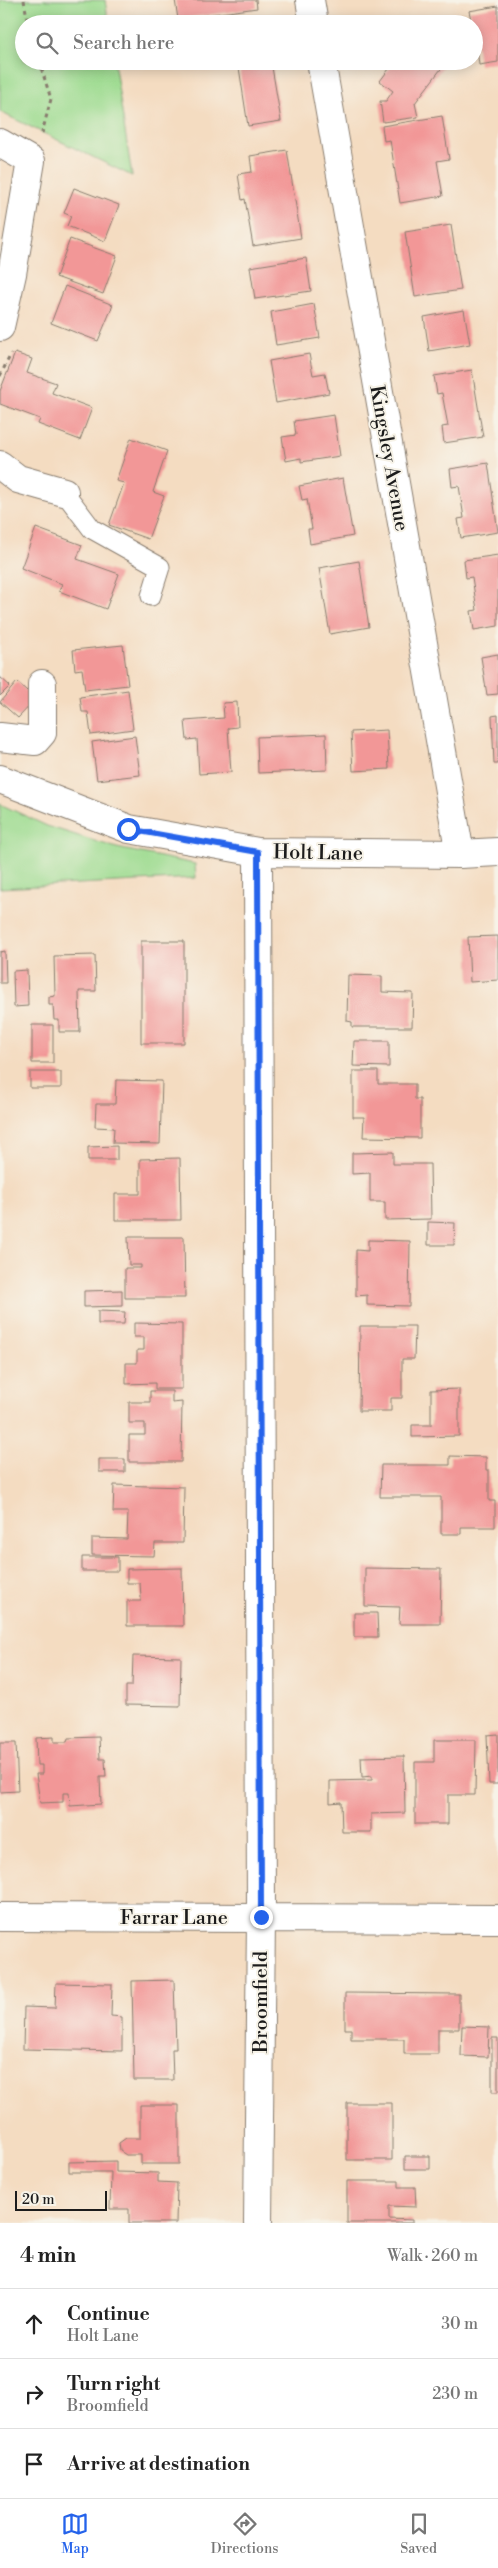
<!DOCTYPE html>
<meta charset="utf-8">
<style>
body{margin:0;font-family:"Libre Bodoni",serif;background:#f6f6f6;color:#222}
.scale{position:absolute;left:15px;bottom:12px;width:92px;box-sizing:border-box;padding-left:5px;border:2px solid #1c1c1c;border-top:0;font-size:14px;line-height:18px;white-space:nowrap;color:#1c1c1c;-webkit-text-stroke:4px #f7f3e8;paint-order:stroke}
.stop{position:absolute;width:15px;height:15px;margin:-11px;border:4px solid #2563eb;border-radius:50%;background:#fff}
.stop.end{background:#2563eb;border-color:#fff;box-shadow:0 1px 5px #0008}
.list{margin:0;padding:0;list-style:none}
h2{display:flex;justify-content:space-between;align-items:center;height:65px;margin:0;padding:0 20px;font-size:21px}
h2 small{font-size:16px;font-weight:400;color:#767676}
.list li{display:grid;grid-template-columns:32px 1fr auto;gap:15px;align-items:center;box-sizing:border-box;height:70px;padding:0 20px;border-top:1px solid #e0e0e0}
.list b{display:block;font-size:19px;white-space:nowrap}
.list p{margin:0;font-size:16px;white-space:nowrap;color:#767676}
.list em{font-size:16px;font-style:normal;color:#767676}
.icon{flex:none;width:28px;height:28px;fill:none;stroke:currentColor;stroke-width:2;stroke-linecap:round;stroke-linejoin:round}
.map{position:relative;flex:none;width:498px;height:2223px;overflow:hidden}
.search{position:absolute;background:#fff;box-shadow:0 2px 12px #0003;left:15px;right:15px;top:15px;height:55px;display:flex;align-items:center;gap:12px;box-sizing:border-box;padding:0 18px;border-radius:28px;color:#767676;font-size:19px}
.sheet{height:275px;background:#fff}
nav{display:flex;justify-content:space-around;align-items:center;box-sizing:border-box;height:70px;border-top:1px solid #e0e0e0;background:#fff;font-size:14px;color:#767676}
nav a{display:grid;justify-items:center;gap:2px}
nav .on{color:#2563eb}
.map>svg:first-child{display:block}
.green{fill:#9ddb90;stroke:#5c7c56}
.building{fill:#f29797}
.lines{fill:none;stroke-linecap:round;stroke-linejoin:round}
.lane-casing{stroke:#887c6e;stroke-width:21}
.street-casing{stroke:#887c6e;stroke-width:30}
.path{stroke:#887c6e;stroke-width:3;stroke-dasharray:4 4;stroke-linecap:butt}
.lane{stroke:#fff;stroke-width:19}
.street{stroke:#fff;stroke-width:28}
.route{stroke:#2563eb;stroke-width:6}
.labels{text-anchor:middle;stroke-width:4;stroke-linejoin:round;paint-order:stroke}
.street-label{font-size:20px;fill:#1c1c1c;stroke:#f7f3e8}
</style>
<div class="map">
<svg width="498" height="2223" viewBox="0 0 498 2223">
<rect width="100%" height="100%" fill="#f7f3e8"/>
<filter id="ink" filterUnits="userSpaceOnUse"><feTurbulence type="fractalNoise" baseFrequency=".02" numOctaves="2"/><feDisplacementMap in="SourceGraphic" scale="10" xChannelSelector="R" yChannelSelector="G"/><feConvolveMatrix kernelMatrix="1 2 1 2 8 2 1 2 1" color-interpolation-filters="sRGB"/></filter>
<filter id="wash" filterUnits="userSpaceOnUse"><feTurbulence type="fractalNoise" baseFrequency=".0096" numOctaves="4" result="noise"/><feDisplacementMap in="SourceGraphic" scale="20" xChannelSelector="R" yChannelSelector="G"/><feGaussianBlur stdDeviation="1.12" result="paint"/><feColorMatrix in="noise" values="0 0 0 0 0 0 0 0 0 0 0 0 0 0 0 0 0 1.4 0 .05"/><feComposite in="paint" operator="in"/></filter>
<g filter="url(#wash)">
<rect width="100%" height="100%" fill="#f4dcc1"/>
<path class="green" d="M0 0H105L109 24H24V61H114L132 176 0 112Z
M0 804 47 826 117 848 195 864 196 878 0 888Z"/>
<g id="blocks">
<path class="building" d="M175 0H256L257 8 178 19Z
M498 6V62L479 65 474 24H472L469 11Z
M238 61H271L281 121 248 126Z
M395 61H447L415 103 418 117 383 122 380 101H386L393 91 380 81Z
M442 116 449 159 437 161 443 196 400 203 390 140 384 141 382 126Z
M287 150 301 238 253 246 245 199 242 200 238 174 252 172 250 156Z
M74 188 119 205 105 241 67 226 71 216 64 213Z
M451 225 461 290 415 297 405 232Z
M70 239 117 256 103 294 56 277Z
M306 258 311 291 255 299 250 267Z
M65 286 113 305 98 341 51 323Z
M314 304 320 338 276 345 271 312Z
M464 310 470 344 429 351 424 317Z
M15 353 32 359 27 373 56 383 52 393 92 408 80 440 38 424 40 419 0 404V391Z
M309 354 313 375 325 373 329 393 276 403 269 361Z
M472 370 483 437 444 443 442 427 448 426 442 393 437 394 434 376Z
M334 415 340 456 301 462V458L286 461 282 437 296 435 294 421Z
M131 438 167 451 153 492 164 496 148 539 109 525 124 483 116 481Z
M488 463 498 532 461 538 458 519 464 518 459 486 452 487 450 469Z
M343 478 353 536 310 544 308 529H312L307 499 302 500 299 486Z
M36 528 82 545 77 559 119 574 106 609 59 591 62 584 21 568Z
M498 555V626L474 630 471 611 477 610 472 577 466 578 464 560Z
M359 561 369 627 330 634 319 568Z
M123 645 128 685 85 690 82 669 75 670 73 650Z
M498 654V694L487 695 481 657Z
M0 677 10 686 0 696Z
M17 682 36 699 18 718 0 702Z
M128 690 133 729 91 735 88 712H82L80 697Z
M237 702 238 727 228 728 231 772 199 774 197 739 187 740 185 721 224 718 223 703Z
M498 715V764H494L492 716Z
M387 730 389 769 353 771 351 732Z
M326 734 327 770 258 773 257 737Z
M135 736 140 775 97 780 92 742Z
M498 936V980L470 982 468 937Z
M141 941H184V1043H141Z
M5 951 6 983H0V952Z
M95 955 96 991H79L80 1032H59V1020H54L53 1005H49V997L55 996 54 956Z
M27 970 28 1006 14 1007 13 971Z
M348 975 382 976V992L413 993 412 1027H352V1022L347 1021Z
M32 1025H53V1063H32Z
M354 1041H389V1067L353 1066Z
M353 1071H378V1084H415V1099H420V1138L363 1137 364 1117H353Z
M30 1072H61V1088H30Z
M116 1080 162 1081 160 1144 113 1143 114 1128 95 1127 96 1104H115Z
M117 1146V1160H88V1147Z
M393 1152V1164H430L431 1219 385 1220V1202H370V1173L352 1174V1153Z
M180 1158 181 1220H115V1194H140V1159Z
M428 1222 455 1223 454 1245H428Z
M128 1237H184L185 1298H125V1268H141V1265H129Z
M368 1240 410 1241 409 1306 367 1305V1295L356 1296V1250L368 1251Z
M122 1290V1306L84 1307V1291Z
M98 1311 125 1312 124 1324H98Z
M134 1323 182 1324V1389H155V1383L126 1384V1363H137V1350H144V1337H134Z
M360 1326H415L414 1359H402V1398H391V1411H359Z
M459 1389V1436L412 1437V1425H431V1390Z
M150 1391H172V1403L182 1402 181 1462H129V1435H145V1423H129V1402H150Z
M450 1456 486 1457V1470H489V1501H495V1527H461V1534H441V1497H380L381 1465H450Z
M99 1459H125V1472H99Z
M114 1485 184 1487 183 1543H155L154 1556 92 1555V1538L127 1539 128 1512H113Z
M82 1557H118V1571H82Z
M182 1568 183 1626H127V1601H141V1597L140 1583H127V1569Z
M365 1568 441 1569 440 1624H399L400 1607 365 1606Z
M354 1613H377L378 1637H354Z
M133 1656 181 1657 180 1706 126 1705V1686H132Z
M498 1734V1784H489L487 1735Z
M54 1737V1742H67L68 1738 99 1737 100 1759H105L106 1777H100L101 1804 70 1806 69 1793H63V1802L40 1803 36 1774H42V1765H37L36 1738Z
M434 1740H476L475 1795H448V1824H415V1762H434Z
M0 1743H16L18 1791 0 1792Z
M404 1756 405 1813 371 1814V1832H342L341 1802 330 1803V1781L372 1780V1776L362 1777 361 1757Z
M174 1980 176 2049H172L173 2080H134L132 1981Z
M56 1983 112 1984 111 2016 122 2017V2051L23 2049 24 2007 55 2008Z
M345 1993 459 1994V2029H438V2054H404V2039H351V2029H345Z
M462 2026 489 2027 488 2057 461 2056Z
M492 2038H498V2092H492Z
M347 2103H392V2160H347Z
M140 2105H179V2164H141V2155H126L120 2151 119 2143 126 2138H140Z
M405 2156H430V2169H405Z
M116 2161V2172L158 2173V2182L177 2183 176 2223H129V2209H110L111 2172H69V2162Z
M347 2181H399V2187H415L416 2207 389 2206V2219L412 2220V2223H347Z"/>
</g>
</g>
<g filter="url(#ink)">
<use href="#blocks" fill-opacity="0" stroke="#887c6e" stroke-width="1"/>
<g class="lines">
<defs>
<path id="lane" d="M64 492 92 529 160 567 151 596"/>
<path id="street" d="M310 0 314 24
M321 61 460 854
M0 143 31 161 12 274 0 327
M0 465 18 479 64 492
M0 737 35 741 42 733V684
M0 779 129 829 258 852 460 854 498 852
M258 852 261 1917 258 2223
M0 1917 498 1919"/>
</defs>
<use href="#lane" class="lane-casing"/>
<use href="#street" class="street-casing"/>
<path class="path" d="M24 0 28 24
M39 61 51 99 42 133
M0 376 11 354"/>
<use href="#lane" class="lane"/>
<use href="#street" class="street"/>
</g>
</g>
<g class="lines" filter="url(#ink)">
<path class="route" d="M128 829 258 852 261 1917"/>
</g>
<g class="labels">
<g class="street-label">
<text transform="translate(390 458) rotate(80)" y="7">Kingsley Avenue</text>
<text transform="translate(318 852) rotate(1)" y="7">Holt Lane</text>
<text x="174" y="1924">Farrar Lane</text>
<text transform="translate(260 2002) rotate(-90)" y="7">Broomfield</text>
</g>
</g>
</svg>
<div class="scale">20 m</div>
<div class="stop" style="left:128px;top:829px"></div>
<div class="stop end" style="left:261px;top:1917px"></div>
<div class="search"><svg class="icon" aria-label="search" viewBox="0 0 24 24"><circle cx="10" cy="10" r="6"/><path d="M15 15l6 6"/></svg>Search here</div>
</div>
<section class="sheet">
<h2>4 min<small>Walk · 260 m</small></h2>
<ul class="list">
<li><svg class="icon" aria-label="ahead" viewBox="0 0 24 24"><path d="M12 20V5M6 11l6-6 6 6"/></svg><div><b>Continue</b><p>Holt Lane</p></div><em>30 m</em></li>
<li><svg class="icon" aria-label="right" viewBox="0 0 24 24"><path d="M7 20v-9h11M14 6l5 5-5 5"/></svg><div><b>Turn right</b><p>Broomfield</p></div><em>230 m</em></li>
<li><svg class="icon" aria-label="arrive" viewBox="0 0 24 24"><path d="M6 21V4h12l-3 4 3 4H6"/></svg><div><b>Arrive at destination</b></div></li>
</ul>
</section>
<nav>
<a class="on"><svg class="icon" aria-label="map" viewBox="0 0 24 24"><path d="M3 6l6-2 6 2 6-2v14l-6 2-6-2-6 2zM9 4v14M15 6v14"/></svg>Map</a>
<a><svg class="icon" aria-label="directions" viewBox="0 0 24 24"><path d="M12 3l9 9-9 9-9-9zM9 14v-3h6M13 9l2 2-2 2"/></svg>Directions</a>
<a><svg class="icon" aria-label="saved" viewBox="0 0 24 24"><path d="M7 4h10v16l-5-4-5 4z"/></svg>Saved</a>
</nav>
